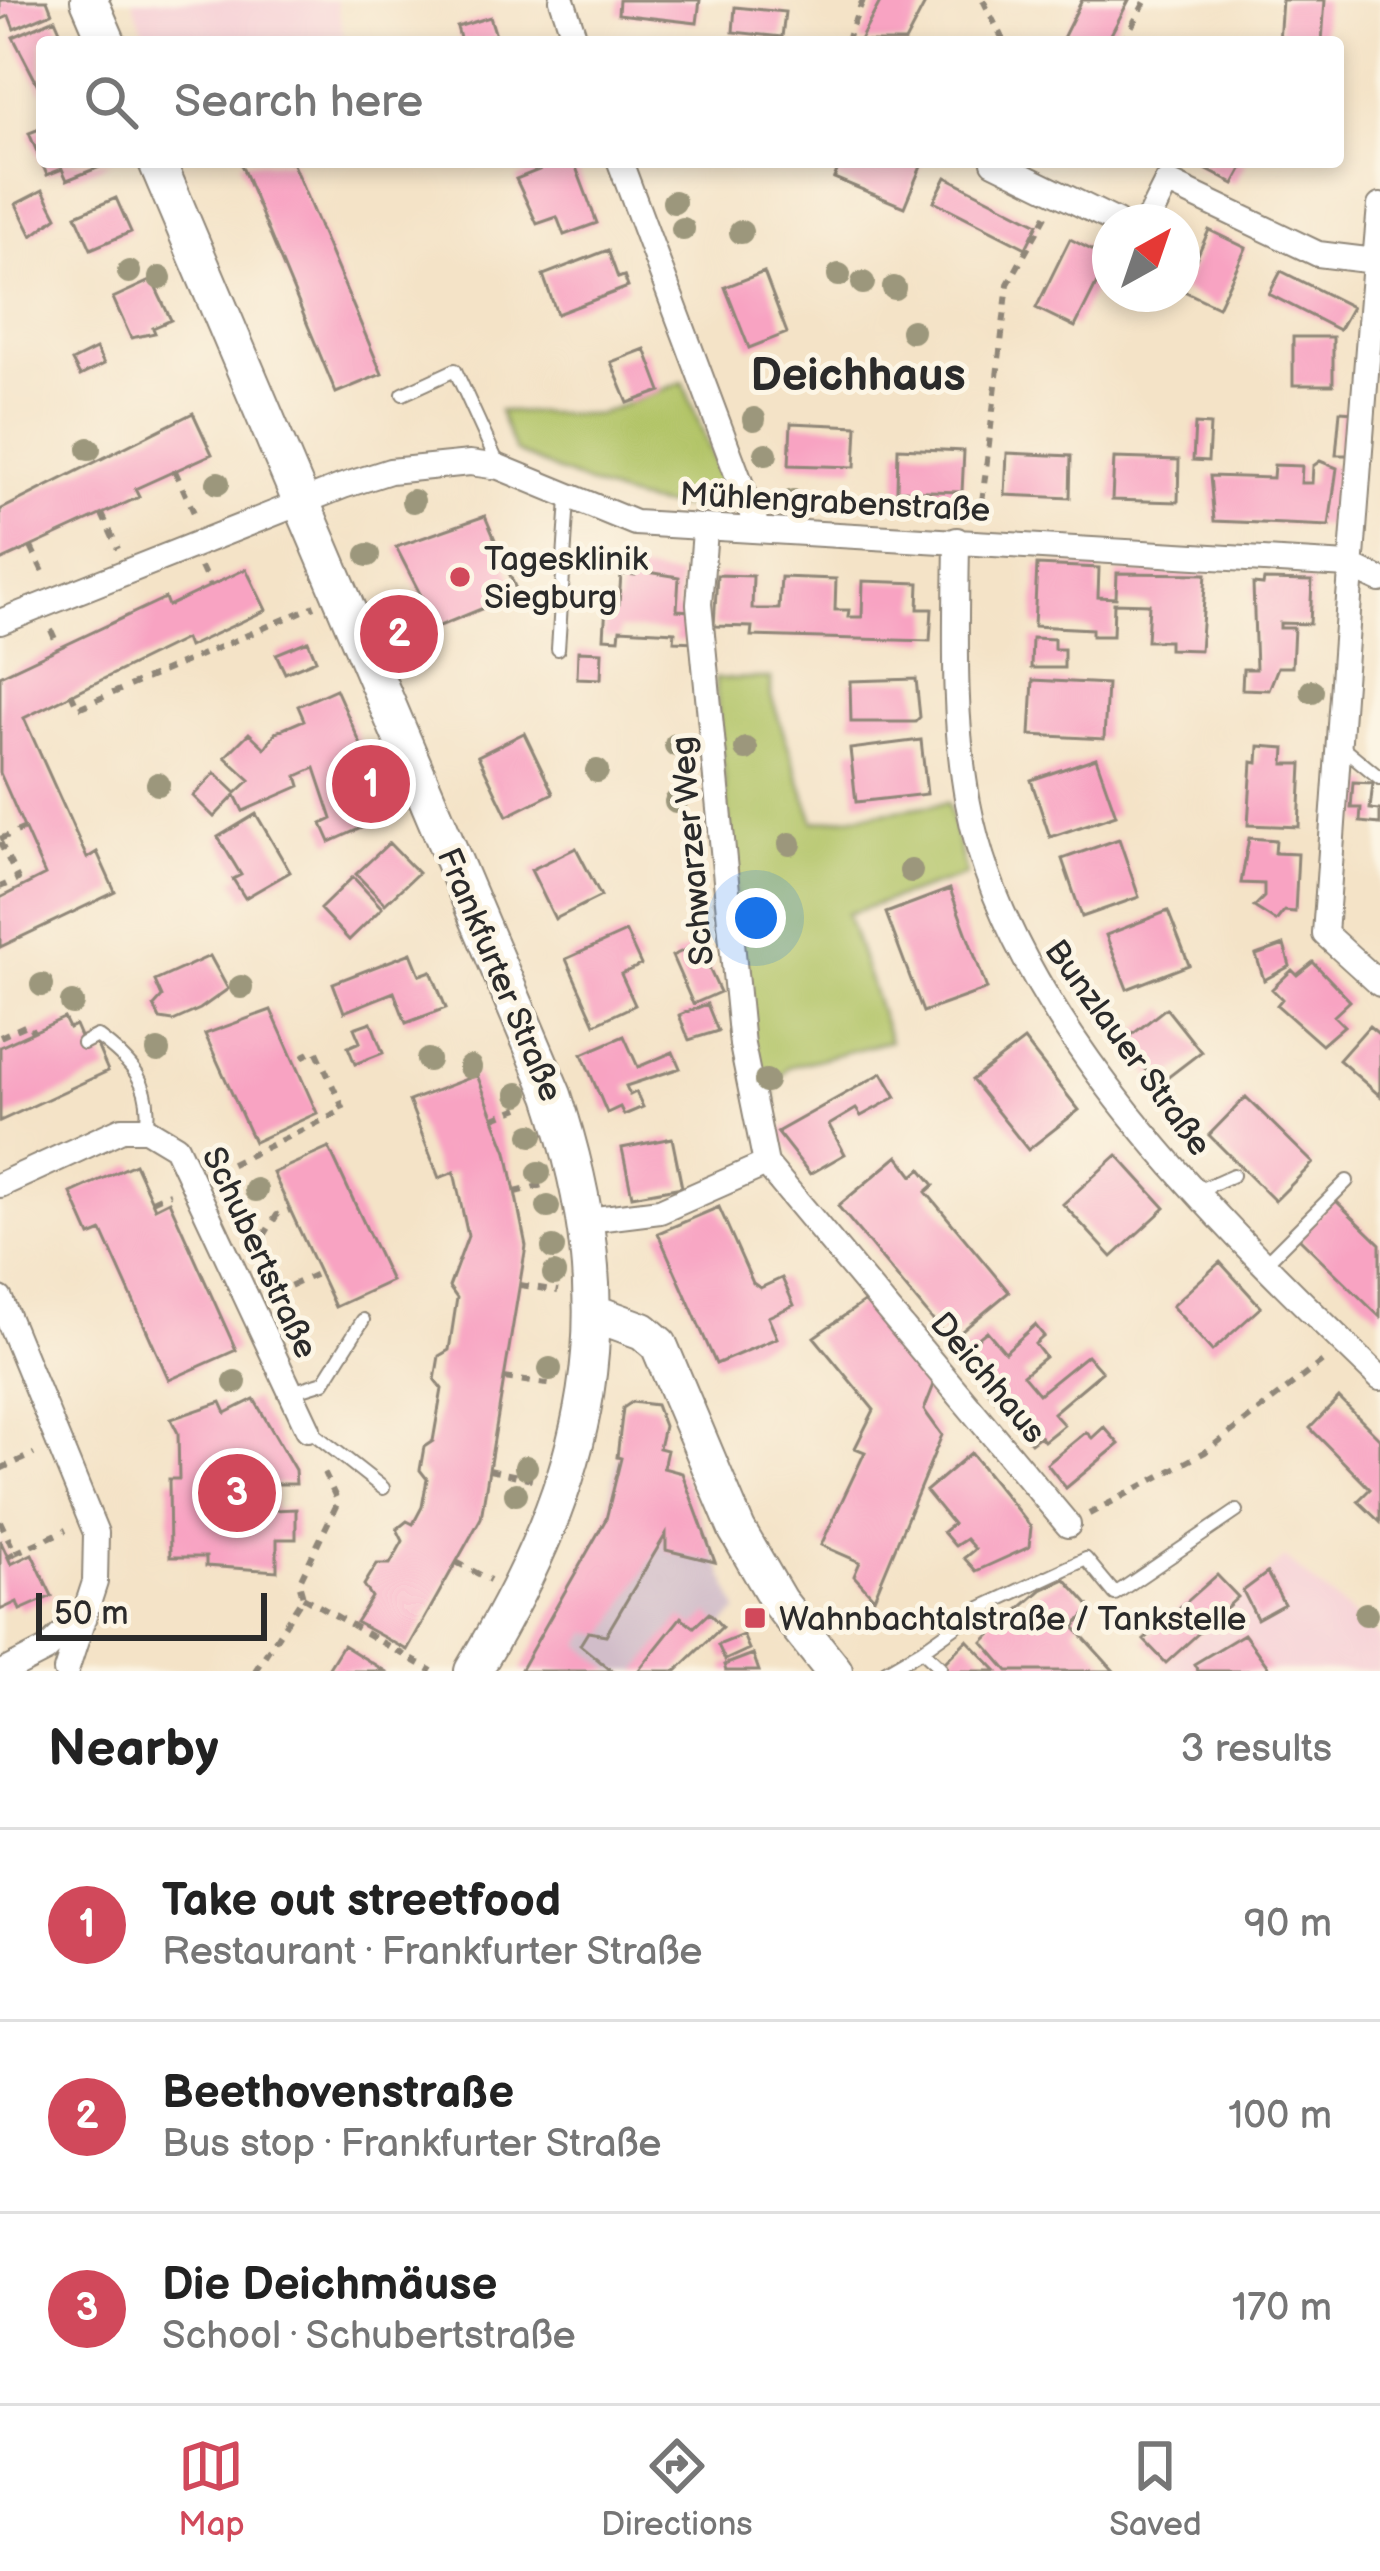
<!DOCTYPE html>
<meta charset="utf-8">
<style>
body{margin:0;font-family:"Balsamiq Sans",sans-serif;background:#f6f6f6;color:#222}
.compass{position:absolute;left:1092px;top:204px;width:108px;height:108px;border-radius:50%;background:#fff;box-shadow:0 6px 18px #0003;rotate:40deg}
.scale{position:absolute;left:36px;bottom:30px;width:231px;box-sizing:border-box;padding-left:12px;border:6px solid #2b2b2b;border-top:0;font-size:33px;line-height:42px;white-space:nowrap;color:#2b2b2b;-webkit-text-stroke:9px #fcf5e5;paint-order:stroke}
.you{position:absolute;left:756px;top:918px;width:42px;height:42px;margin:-30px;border:9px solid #fff;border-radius:50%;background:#1a73e8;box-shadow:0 0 0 18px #1a73e833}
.badge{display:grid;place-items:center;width:78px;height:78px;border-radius:50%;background:#d1495b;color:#fff;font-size:39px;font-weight:700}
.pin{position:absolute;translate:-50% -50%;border:6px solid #fff;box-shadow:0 3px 12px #0006}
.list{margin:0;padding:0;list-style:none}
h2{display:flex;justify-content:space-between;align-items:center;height:156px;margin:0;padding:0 48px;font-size:51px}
h2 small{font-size:39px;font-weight:400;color:#767676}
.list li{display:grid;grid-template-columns:78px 1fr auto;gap:36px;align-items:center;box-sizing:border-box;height:192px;padding:0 48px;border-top:3px solid #e0e0e0}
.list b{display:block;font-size:45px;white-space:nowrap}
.list p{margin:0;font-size:39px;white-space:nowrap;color:#767676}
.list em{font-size:39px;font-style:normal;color:#767676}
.icon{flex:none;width:66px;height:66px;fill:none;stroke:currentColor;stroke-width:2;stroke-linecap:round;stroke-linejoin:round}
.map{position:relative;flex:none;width:1380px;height:1671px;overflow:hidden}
.search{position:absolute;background:#fff;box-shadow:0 6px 18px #0003;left:36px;right:36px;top:36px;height:132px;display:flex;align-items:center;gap:30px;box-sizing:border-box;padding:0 42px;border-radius:12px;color:#767676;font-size:45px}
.sheet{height:732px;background:#fff}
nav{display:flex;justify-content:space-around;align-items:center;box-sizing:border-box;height:168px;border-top:3px solid #e0e0e0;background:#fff;font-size:33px;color:#767676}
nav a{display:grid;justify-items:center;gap:6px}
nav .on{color:#d1495b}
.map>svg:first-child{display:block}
.built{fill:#f6cfd6}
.industrial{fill:#d1bdc9}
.green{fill:#b2c467;stroke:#6e7849;stroke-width:3}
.building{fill:#f8a3c2}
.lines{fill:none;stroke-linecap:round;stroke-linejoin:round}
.lane-casing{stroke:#908779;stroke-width:16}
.street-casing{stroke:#908779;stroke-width:28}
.secondary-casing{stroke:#908779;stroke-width:40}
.path{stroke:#908779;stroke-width:6;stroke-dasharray:9 9;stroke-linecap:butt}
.lane{stroke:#fff;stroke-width:12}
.street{stroke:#fff;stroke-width:24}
.secondary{stroke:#fff;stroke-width:36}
.tree{fill:#9c977b}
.poi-dot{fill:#d1495b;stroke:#fcf5e5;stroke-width:4.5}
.labels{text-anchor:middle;stroke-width:10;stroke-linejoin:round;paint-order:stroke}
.street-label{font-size:33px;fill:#2b2b2b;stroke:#fcf5e5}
.poi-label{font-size:33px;fill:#2b2b2b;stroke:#fcf5e5;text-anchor:start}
.district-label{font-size:45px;font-weight:bold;fill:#2b2b2b;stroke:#fcf5e5}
</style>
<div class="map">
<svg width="1380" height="1671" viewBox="0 0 1380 1671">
<rect width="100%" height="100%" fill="#fcf5e5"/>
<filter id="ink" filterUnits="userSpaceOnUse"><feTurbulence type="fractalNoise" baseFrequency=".00833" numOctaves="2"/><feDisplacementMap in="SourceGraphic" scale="24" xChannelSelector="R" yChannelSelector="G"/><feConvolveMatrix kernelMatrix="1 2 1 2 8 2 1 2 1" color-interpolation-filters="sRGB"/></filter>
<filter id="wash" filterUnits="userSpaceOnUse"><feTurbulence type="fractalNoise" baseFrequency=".004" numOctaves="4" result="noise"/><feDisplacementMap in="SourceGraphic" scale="48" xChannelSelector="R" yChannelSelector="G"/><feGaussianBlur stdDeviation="2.7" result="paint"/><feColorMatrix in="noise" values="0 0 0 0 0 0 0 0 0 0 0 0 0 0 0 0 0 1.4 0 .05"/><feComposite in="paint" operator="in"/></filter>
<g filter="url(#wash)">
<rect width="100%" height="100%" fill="#f4e3c7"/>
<path class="built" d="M132 0H336L345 42H148Z
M1285 1558 1380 1638V1671H1159Z"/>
<path class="industrial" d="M617 1457 682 1473 738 1611 676 1671H613L549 1626 606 1519Z"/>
<path class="green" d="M683 382 723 485 718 497C672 529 560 473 515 451L499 411 597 415Z
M771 678V696L814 822 948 803 966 875 847 914 890 1041 788 1067 774 1088 777 1132 752 1079 715 679Z"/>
<g id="blocks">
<path class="building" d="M0 0H47L52 13 14 29 9 16 0 20Z
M619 0H700L697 23 618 14Z
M881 0H927L905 42H859Z
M1082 0H1129L1107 42H1061Z
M1282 0H1325L1322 42H1279Z
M735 7 785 12 782 37 733 32Z
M490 17 498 42H461L457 27Z
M55 19 65 42H42V93L13 37Z
M42 128V162H112L67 180 62 169 47 175 29 133Z
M240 162H292L382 374 336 393Z
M536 162H574L597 223 564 235 557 217 537 224 516 179 539 170Z
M841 162H917L922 164 904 207 834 178Z
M1192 162H1246L1234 184Z
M946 177 1038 224 1026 248 934 201Z
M43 190 57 217 32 236 16 204Z
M116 198 131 232 91 249 76 215Z
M1209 230 1246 248 1218 307 1182 290Z
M1070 239 1109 259 1075 327 1036 308Z
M608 250 618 278 624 276 628 287 557 314 543 275Z
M1281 271 1352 307 1339 330 1269 294Z
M764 272 787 333 749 348 725 287Z
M152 280 171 320 153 328 155 333 131 338 113 298Z
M1293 337H1333V385H1293Z
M96 349 104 364 80 376 72 361Z
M645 349 661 391 628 403 611 362Z
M1340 411 1354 412 1351 455H1336Z
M193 413 212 454 135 489 139 497 0 561V510Z
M791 423 857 426 855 467 789 465Z
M1195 424 1210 425 1208 461 1193 460Z
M898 448 964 451 962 492 897 490Z
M1007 453 1071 456 1070 498 1005 495Z
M1114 458 1179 460 1178 502 1112 500Z
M1320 461 1337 468 1329 526 1214 521 1210 476 1273 478 1274 465 1302 466 1301 483H1312L1313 466Z
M485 516 518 594 437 627 396 547Z
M1037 565 1099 568 1098 597 1116 598 1117 573 1206 574 1200 650 1169 649V641H1147L1149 604 1114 603 1113 636H1092V629L1034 626Z
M246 569 266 610 188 647 185 639 24 718 87 858 97 852 115 892 0 947V898L45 875 0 773V676L165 598 168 606Z
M636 570 679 577 677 610 691 611 696 642 674 641 675 632 620 629 619 639 604 638 606 604H619L621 574 635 575Z
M717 575 753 576 752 609H779L781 577 836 579 835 610H849L848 617H862L863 581 919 583 918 609H932L930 641 751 636 752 627 714 626Z
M1264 580 1312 581 1310 624 1280 623V628H1294L1292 667H1278L1269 690 1242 689 1243 669H1256L1253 584 1263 585Z
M1032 638 1054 639V649H1064V668H1031Z
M308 641 316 660 285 673 276 654Z
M578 651 602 652 601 679 577 678Z
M916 679 920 717 915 722H851L850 681Z
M1033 680 1107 684 1104 739 1030 735Z
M336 689 392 814 330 842 322 824 332 819 315 768 297 776 300 786 243 811 235 795 214 817 193 796 215 773 236 793 250 780 225 757 249 733 265 748 276 732 304 720 298 706Z
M524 733 553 793 507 816 478 756Z
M921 740 927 794 856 802 850 749Z
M1259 746 1285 748 1284 764H1302L1299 827 1248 825 1252 762 1258 763Z
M1096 758 1116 815 1050 837 1031 780Z
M1353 782 1373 783 1370 809 1380 810V824L1360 822 1361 808H1351Z
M256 814 290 872 245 898 233 879 241 875 218 837Z
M1249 838 1276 840 1275 853 1298 854 1295 912 1284 911 1276 921 1254 907 1264 897V884L1241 883Z
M1119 839 1139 897 1082 917 1062 859Z
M389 843 418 873 385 904 356 874Z
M576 848 601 896 555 919 531 870Z
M353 877 382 908 349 940 320 909Z
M950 889 987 989 923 1012 886 913Z
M1168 911 1189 965 1127 989 1106 935Z
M626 932 641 965 621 974 635 1005 595 1024 566 959Z
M698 944 720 992 693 1004 672 956Z
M1284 945 1290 966 1264 980 1256 955Z
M411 953 420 975 431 971 446 1008 406 1023 394 992 344 1012 333 983Z
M210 956 228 989 200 1009 173 1021 160 1019 154 1006 162 997 155 981Z
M1313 962 1350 1001 1334 1016 1344 1026 1322 1045 1277 1005 1282 999 1272 989 1292 970 1297 975Z
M707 1004 718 1031 689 1040 679 1015Z
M1166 1008 1201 1052 1158 1085 1124 1041Z
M271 1010 317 1113 254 1142 205 1034Z
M64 1018 69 1028 75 1025 85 1048 96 1043 108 1071 0 1121V1047Z
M371 1022 383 1053 355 1064 348 1047 360 1042 354 1028Z
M1369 1026 1380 1035V1096L1339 1060Z
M624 1036 638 1067 673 1052 680 1068 626 1086 630 1095 636 1092 643 1107 624 1115 620 1107 607 1113 582 1054Z
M1024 1040 1079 1110 1028 1150 972 1080Z
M882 1073 896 1097 861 1116 856 1109 829 1125 845 1154 810 1174 777 1132Z
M477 1075 507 1152 526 1246 481 1518 407 1650 356 1622 372 1597 364 1585 377 1564H390L403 1541 397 1529 407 1521 413 1524 422 1507 427 1479 420 1470 424 1447 433 1441 442 1389 435 1380 439 1356 449 1350 457 1298 449 1287 468 1236 454 1172 439 1178 409 1101Z
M1246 1097 1313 1163 1275 1201 1209 1135Z
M672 1138 682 1187 632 1196 622 1148Z
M329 1148 391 1281 335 1307 273 1173Z
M1117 1155 1165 1208 1112 1257 1063 1204Z
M898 1156 913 1176 921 1169 934 1185 926 1192 1009 1292 950 1341 838 1206Z
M135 1164 155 1208 169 1201 236 1350 169 1380 102 1231 90 1236 71 1193Z
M1334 1199 1380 1244V1317L1298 1237Z
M719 1207 753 1283 760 1288 782 1278 794 1305 768 1317 777 1338 716 1364 658 1233Z
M1220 1262 1261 1307 1212 1351 1172 1306Z
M868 1299 935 1382 924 1410 942 1435 874 1598 854 1576 860 1562 821 1545 865 1452 855 1448 874 1410 814 1337Z
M1035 1325 1044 1336 1035 1344 1045 1357 1023 1375 1039 1394 1087 1355 1102 1372 1053 1413 1064 1425 1044 1441 1040 1436 1031 1443 958 1354 987 1331 1005 1352Z
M1339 1398 1380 1439V1522L1358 1501 1370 1489 1310 1428Z
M254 1399 295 1470 296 1484H275L274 1510 296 1509V1539H277V1571L206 1566V1557H170L169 1479H179L178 1433 171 1419 221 1402 226 1413Z
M632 1402 656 1405 664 1426 659 1448 667 1450 663 1468 682 1473 715 1562 666 1550V1534L606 1635 588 1632 580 1645 612 1671H520L606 1519 621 1458 617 1457 623 1408Z
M1104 1427 1119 1444 1066 1488 1047 1464 1086 1432 1092 1438Z
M971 1453 1031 1527 1029 1547 976 1571 964 1558 975 1549 966 1539 955 1546 943 1532 953 1524 926 1491Z
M0 1540 11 1564 32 1554 52 1596 20 1610 17 1602 0 1610Z
M1267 1573 1284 1604 1257 1619 1243 1591Z
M1217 1575 1238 1597 1166 1663 1144 1640Z
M1065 1579 1091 1608 1074 1627 1114 1671H1008L983 1642 992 1633 985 1625 1000 1611 1008 1619 1041 1590Z
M709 1613 722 1627 676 1671H638L681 1617 694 1627Z
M1244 1634 1271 1671H1198L1194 1664Z
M743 1635 749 1649 725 1660 718 1645Z
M967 1640 997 1671H935L940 1667Z
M343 1645 385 1671H327Z
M753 1654 759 1671H726L724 1665Z"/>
</g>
</g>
<g filter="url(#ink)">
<use href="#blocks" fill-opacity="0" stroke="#908779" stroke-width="3"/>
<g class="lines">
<defs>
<path id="lane" d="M403 394 455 370 499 466
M558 649 568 499
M1340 745 1380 778
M83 1043 97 1036C131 1061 154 1084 146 1129
M1195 1192 1233 1175
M1263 1265 1347 1181
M292 1392 324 1382 363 1320
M308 1429 383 1488
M922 1650 981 1608 1086 1559 1115 1594 1237 1511
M886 1671 922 1650 940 1667"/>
<path id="street" d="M562 0 576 42
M620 162 758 530
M994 162 1117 222
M1380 206C1358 448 1343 691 1325 934L1380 984
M1147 222 1167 182 1318 254 1375 261
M705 531 699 604 742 1045 766 1164 1068 1525
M957 540C956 626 952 718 968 803 1009 1022 1225 1229 1380 1378
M0 622 343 486 390 471 470 463 499 467 635 523 1348 565 1380 580
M0 1185 122 1129H146L176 1147 308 1429
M588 1220 660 1211 766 1164
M0 1299 96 1533 95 1582 66 1671
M5 1671 46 1650 83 1614"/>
<path id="secondary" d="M89 0 107 42
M157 162 553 1095C627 1318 592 1473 473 1671
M594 1313 643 1331 659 1345 737 1530 779 1602 834 1671"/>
</defs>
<use href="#lane" class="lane-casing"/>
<use href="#street" class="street-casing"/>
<use href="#secondary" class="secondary-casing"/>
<path class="path" d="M983 0 1004 42
M846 42 863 0
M1123 42 1146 0
M175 471 196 517
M102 514 118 549
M980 519 1008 284 1047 214
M31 547 45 576
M201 567 210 586
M51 630 59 648
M71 693 78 708 315 606
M0 839 25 828
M0 842 18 879 0 887
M0 1037 29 1024 33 1032
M494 1118 524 1106
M215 1172 344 1110 316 1050 293 1061
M515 1192 547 1184
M152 1201 170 1193
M254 1251 277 1215 290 1210
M520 1285 558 1291
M274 1293 319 1273
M504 1378 554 1385
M0 1469 34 1454
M489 1470 532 1479
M1089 1514 1205 1452 1323 1361
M0 1521 15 1553 8 1557
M15 1553 66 1530
M456 1562 490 1580
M303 1597 432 1671
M255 1671 303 1597 299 1583 338 1502 321 1466"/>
<use href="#lane" class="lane"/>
<use href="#street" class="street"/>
<use href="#secondary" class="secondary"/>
</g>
<g class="tree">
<circle cx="674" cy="202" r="12"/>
<circle cx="683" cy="229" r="12"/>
<circle cx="741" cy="232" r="12"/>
<circle cx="129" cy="272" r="12"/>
<circle cx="839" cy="275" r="12"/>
<circle cx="160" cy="278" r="12"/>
<circle cx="863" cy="283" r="12"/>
<circle cx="894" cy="288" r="12"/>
<circle cx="912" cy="331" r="12"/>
<circle cx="754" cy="419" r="12"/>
<circle cx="89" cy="449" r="12"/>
<circle cx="766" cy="454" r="12"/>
<circle cx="218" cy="483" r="12"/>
<circle cx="413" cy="501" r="12"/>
<circle cx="793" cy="501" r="12"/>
<circle cx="368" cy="555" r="12"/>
<circle cx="1312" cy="691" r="12"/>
<circle cx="676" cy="745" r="12"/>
<circle cx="746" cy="749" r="12"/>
<circle cx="597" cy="771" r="12"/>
<circle cx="158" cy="784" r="12"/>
<circle cx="676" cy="802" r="12"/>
<circle cx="790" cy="844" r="12"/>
<circle cx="911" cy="871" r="12"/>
<circle cx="42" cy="985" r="12"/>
<circle cx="241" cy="987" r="12"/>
<circle cx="72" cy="1003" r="12"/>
<circle cx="158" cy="1051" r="12"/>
<circle cx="428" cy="1060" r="12"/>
<circle cx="470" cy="1067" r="12"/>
<circle cx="766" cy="1081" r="12"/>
<circle cx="518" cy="1094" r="12"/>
<circle cx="532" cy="1135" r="12"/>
<circle cx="539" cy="1173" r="12"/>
<circle cx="256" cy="1190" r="12"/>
<circle cx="548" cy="1207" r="12"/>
<circle cx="553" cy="1248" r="12"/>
<circle cx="554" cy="1274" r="12"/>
<circle cx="550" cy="1369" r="12"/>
<circle cx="235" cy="1382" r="12"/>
<circle cx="526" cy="1467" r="12"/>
<circle cx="516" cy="1494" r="12"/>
<circle cx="1366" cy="1614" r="12"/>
</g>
</g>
<g class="poi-dot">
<circle cx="460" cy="577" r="12"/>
<rect x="743" y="1606" width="24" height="24" rx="6"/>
</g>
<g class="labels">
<g class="street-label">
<text transform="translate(835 501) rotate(3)" y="12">Mühlengrabenstraße</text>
<text transform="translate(691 851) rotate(-95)" y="12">Schwarzer Weg</text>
<text transform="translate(501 974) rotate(67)" y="12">Frankfurter Straße</text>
<text transform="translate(1129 1047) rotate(54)" y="12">Bunzlauer Straße</text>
<text transform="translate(261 1252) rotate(65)" y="12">Schubertstraße</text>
<text transform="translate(989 1377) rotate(50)" y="12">Deichhaus</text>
</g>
<g class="poi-label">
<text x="484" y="570">Tagesklinik<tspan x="484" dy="38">Siegburg</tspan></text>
<text x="779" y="1630">Wahnbachtalstraße / Tankstelle</text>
</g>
<g class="district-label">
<text x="858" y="390">Deichhaus</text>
</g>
</g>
</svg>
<svg class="compass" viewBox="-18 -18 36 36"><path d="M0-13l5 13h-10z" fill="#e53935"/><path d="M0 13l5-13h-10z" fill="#767676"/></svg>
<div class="scale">50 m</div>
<div class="you"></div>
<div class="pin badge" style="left:371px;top:784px">1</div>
<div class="pin badge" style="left:399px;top:634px">2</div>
<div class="pin badge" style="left:237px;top:1493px">3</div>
<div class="search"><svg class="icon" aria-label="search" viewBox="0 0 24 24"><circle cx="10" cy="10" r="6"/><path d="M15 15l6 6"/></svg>Search here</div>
</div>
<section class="sheet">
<h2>Nearby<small>3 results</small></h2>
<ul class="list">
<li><span class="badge">1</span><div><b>Take out streetfood</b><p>Restaurant · Frankfurter Straße</p></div><em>90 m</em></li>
<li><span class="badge">2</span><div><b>Beethovenstraße</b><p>Bus stop · Frankfurter Straße</p></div><em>100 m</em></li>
<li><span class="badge">3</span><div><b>Die Deichmäuse</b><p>School · Schubertstraße</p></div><em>170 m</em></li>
</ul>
</section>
<nav>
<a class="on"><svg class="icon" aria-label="map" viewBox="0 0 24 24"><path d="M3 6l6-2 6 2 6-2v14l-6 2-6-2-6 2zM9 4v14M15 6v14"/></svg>Map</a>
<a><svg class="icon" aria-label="directions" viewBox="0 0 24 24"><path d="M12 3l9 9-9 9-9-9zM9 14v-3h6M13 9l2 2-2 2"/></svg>Directions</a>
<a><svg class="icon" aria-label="saved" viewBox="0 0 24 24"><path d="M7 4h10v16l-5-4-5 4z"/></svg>Saved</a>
</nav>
